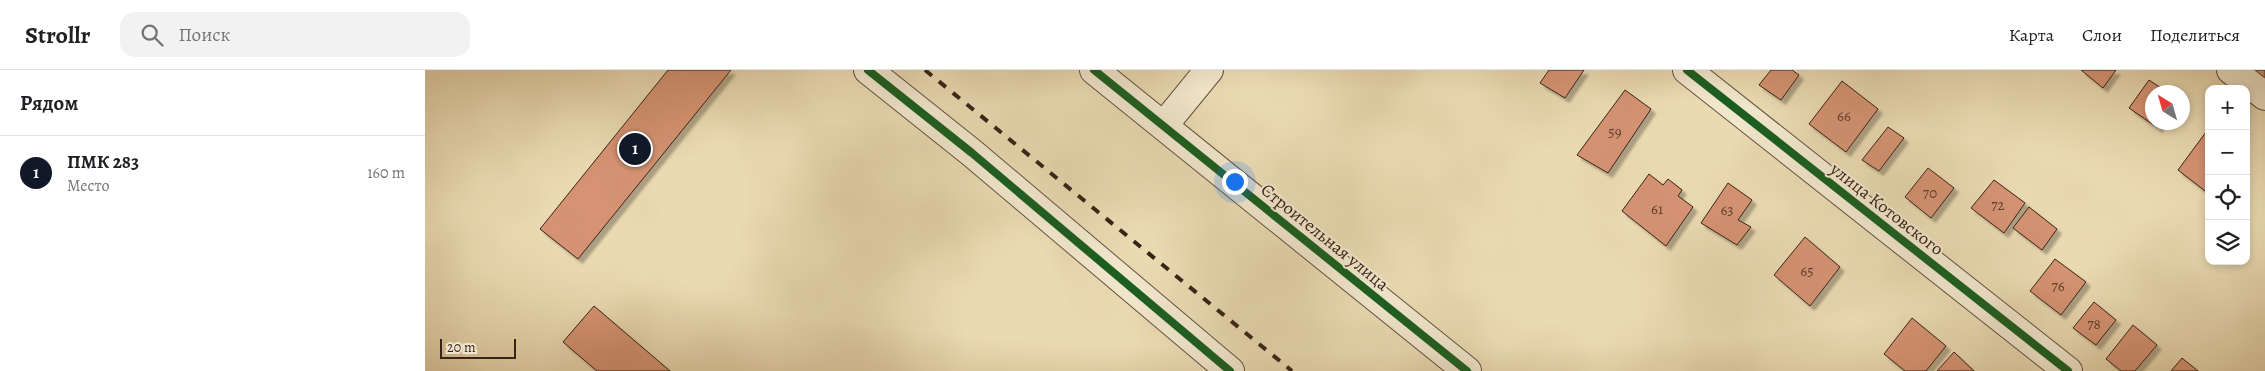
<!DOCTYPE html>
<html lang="ru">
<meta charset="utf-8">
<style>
body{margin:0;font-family:Alegreya,serif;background:#f2f2f2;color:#202124}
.controls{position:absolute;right:15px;top:15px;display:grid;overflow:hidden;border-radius:10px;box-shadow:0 2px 8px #0003}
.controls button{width:45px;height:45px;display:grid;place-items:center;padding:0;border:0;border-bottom:1px solid #e0e0e0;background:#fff;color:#202124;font:25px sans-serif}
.compass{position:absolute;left:1720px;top:15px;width:45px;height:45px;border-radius:50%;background:#fff;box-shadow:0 2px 8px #0003;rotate:323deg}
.scale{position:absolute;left:15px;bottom:12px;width:76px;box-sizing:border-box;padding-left:5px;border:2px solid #382318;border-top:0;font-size:14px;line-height:18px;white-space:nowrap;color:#382318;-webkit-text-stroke:4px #f1e7cd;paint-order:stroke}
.you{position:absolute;left:809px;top:111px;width:18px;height:18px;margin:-12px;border:4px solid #fff;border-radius:50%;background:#1a73e8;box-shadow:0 0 0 8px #1a73e833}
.badge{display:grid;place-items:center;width:32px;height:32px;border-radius:50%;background:#111827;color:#fff;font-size:16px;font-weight:700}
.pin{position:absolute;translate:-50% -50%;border:2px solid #fff;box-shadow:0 1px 5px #0006}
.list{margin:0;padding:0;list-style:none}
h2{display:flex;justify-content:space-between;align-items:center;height:65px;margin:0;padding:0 20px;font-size:21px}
h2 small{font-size:16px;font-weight:400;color:#757577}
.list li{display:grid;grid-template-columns:32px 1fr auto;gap:15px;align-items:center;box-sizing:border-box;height:75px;padding:0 20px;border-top:1px solid #e0e0e0}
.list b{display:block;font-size:19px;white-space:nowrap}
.list p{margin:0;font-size:16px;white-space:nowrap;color:#757577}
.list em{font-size:16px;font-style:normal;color:#757577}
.icon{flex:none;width:28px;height:28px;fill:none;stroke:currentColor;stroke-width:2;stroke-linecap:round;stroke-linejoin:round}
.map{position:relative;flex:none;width:1840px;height:301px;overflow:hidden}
header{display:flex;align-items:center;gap:30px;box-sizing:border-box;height:70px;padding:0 25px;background:#fff;border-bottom:1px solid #e0e0e0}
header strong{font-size:24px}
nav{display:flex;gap:28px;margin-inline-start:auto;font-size:18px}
.search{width:350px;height:45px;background:#f2f2f2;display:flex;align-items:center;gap:12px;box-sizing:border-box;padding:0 18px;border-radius:15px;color:#757577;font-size:19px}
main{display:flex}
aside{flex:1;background:#fff}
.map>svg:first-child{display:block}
.building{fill:#d59373;stroke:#382318;filter:url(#shadow)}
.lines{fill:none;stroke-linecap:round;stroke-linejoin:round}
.minor-casing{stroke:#64513e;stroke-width:30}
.minor{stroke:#f1e7cd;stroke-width:28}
.rail{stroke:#382318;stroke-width:4;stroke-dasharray:9 9;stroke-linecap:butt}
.cycleway-casing{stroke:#f1e7cd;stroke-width:11}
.cycleway{stroke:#1b5e20;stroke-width:8}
.labels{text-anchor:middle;stroke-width:4;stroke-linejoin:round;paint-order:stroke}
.number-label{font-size:15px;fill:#5f3f2f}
.street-label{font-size:18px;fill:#382318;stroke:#f1e7cd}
</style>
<header>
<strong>Strollr</strong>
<div class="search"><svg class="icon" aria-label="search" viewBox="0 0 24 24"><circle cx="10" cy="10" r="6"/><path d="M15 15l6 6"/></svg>Поиск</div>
<nav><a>Карта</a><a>Слои</a><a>Поделиться</a></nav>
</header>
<main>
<aside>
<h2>Рядом<small></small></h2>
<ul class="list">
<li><span class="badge">1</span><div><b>ПМК 283</b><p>Место</p></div><em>160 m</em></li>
</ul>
</aside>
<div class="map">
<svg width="1840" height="301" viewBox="0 0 1840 301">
<defs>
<filter id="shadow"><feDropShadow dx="4.5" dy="4.5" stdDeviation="1" flood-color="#0004"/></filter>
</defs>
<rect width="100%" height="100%" fill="#eadab2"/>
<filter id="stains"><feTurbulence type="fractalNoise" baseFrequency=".004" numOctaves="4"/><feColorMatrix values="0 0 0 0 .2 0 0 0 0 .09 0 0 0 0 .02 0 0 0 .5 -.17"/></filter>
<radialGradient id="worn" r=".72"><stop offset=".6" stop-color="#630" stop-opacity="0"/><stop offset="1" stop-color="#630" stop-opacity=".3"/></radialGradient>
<path class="building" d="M243 0H306L153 189 115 159Z
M1124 0H1159L1140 28 1115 13Z
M1346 0H1367L1374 5 1356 30 1334 15Z
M1656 0H1691L1678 18Z
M1826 0H1840V10Z
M1724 10 1742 22H1728V52H1736L1733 58 1704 38Z
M1417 11 1453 39 1421 82 1384 54Z
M1200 20 1226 39 1183 103 1152 85Z
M1463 57 1479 68 1454 101 1437 90Z
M1784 58V124L1753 100Z
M1503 98 1529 118 1506 148 1480 127Z
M1224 104 1238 115 1243 109 1257 120 1253 126 1268 137 1241 176 1197 141Z
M1569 110 1600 133 1579 163 1546 138Z
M1303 113 1327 130 1313 150 1326 157 1312 175 1276 153Z
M1604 137 1632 159 1617 180 1588 158Z
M1380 167 1415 197 1385 236 1349 205Z
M1630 189 1661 212 1636 245 1605 221Z
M1669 232 1691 250 1671 275 1648 258Z
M169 236 245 301H172L138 272Z
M1487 248 1521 276 1501 301H1480L1459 284Z
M1708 255 1732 275 1710 301H1696L1681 289Z
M1529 282 1549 301H1512Z
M1757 288 1773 301H1746Z"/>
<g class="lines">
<defs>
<path id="minor" d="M443 0 547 83 805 301
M669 0 1042 301
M1262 0 1643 301
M1806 0 1840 26
M739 55 784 0"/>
</defs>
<use href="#minor" class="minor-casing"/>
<use href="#minor" class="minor"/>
<path class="rail" d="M500 0 867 301"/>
<defs>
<path id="cycleway" d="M443 0 547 83 805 301
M669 0 1042 301
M1262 0 1643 301"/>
</defs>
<use href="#cycleway" class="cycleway-casing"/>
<use href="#cycleway" class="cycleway"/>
</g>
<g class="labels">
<g class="number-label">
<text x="1419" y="51">66</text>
<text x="1190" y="67">59</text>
<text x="1505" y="128">70</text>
<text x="1573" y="140">72</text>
<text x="1232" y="144">61</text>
<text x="1302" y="145">63</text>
<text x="1382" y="206">65</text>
<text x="1633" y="221">76</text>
<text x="1669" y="259">78</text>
</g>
<g class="street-label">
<text transform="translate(1462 139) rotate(38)" y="6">улица Котовского</text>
<text transform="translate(900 167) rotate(39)" y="6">Строительная улица</text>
</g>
</g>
<rect width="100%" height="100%" filter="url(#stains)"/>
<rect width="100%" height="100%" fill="url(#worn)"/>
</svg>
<div class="controls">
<button>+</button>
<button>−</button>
<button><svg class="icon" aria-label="locate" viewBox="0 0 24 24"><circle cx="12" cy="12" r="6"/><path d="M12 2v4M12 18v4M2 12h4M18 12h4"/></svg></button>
<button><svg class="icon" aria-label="layers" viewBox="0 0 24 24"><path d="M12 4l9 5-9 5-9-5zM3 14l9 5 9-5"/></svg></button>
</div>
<svg class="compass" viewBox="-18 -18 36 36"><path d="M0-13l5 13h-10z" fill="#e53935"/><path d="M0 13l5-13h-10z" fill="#757577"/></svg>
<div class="scale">20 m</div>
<div class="you"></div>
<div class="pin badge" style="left:210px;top:79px">1</div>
</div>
</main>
